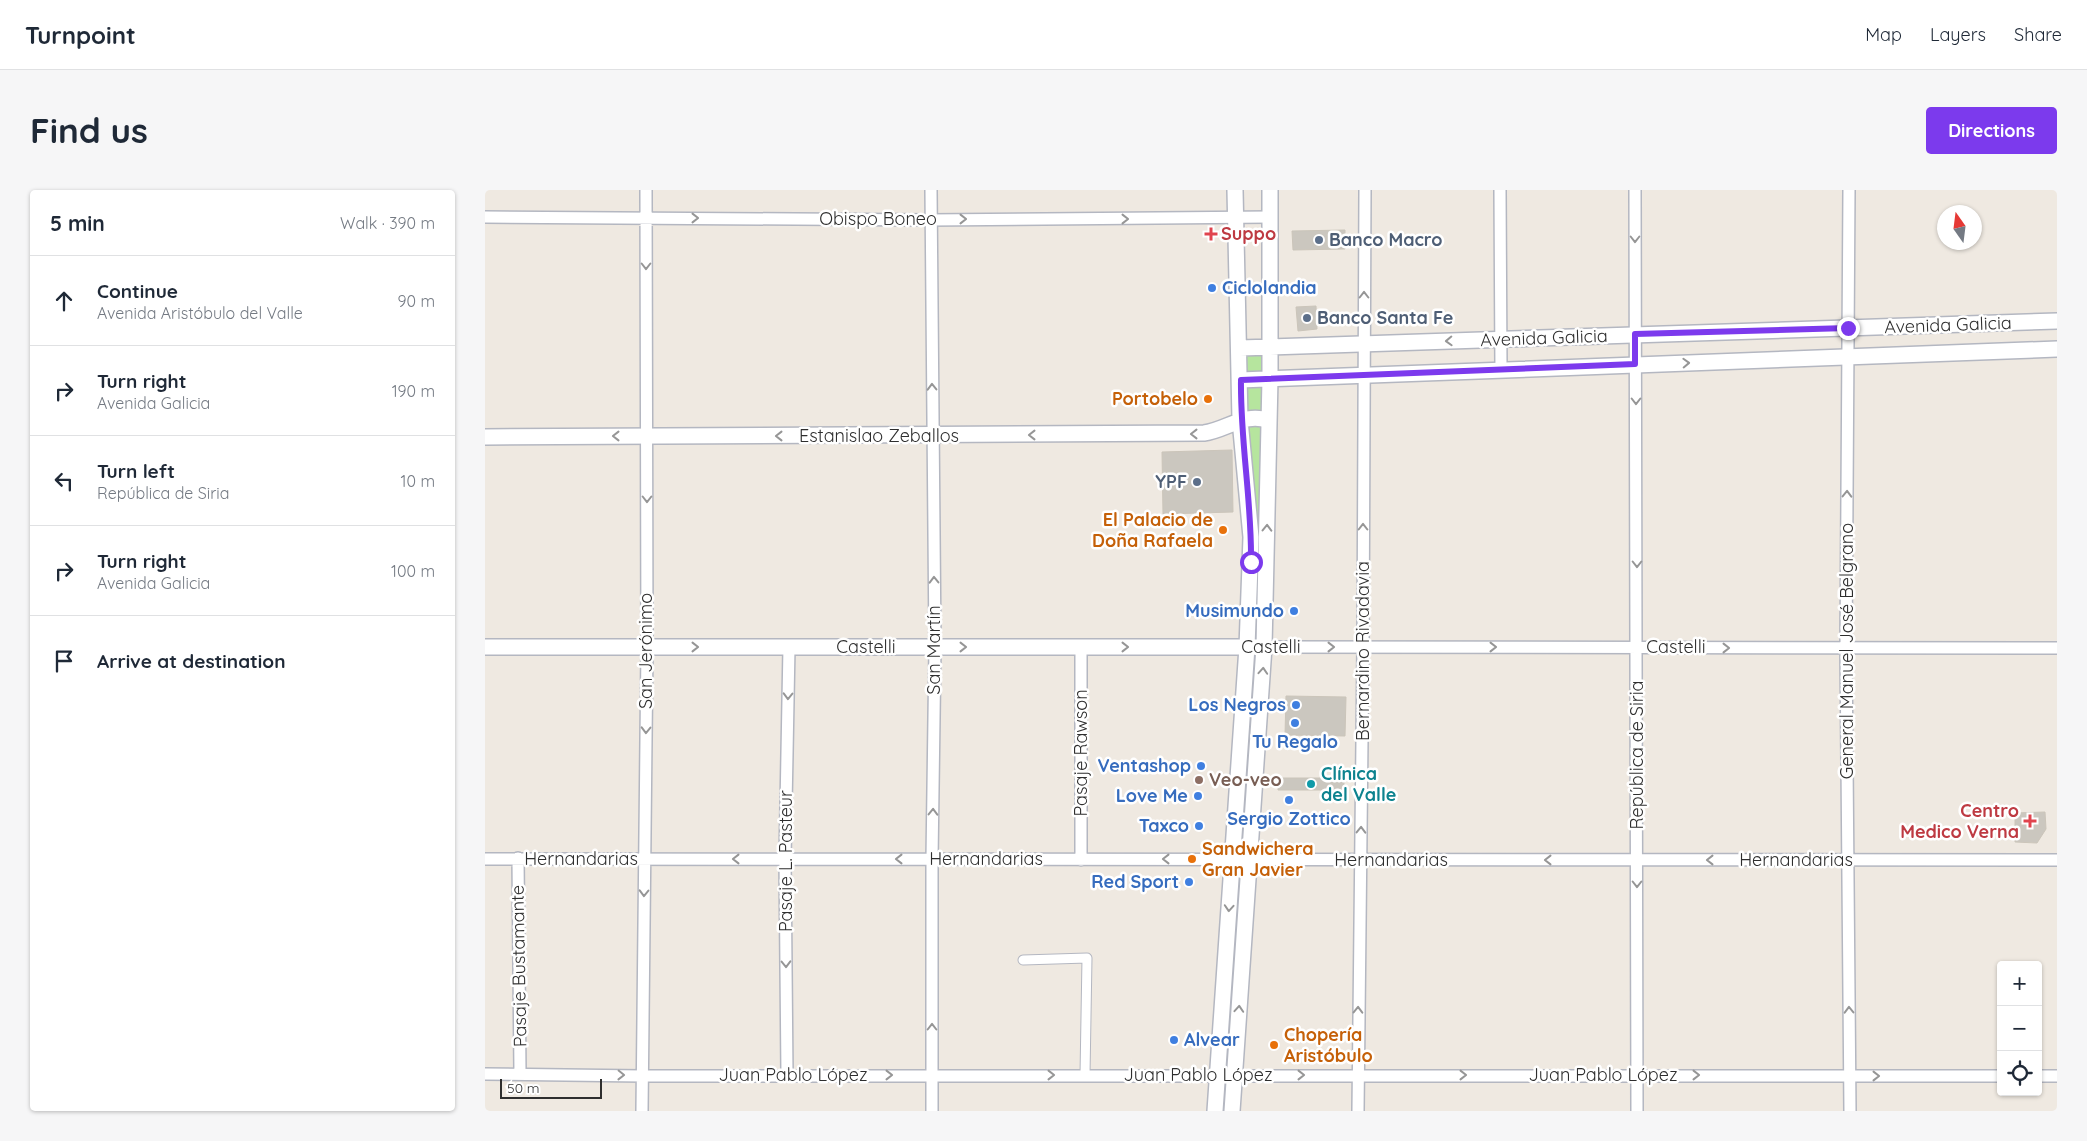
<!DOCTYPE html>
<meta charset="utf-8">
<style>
body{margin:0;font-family:Quicksand,sans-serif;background:#f6f6f7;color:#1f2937}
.controls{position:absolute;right:15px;bottom:15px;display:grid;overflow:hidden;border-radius:5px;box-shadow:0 1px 4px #0004}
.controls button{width:45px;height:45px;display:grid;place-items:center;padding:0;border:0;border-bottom:1px solid #e0e1e3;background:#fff;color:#1f2937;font:25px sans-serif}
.compass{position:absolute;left:1452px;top:15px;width:45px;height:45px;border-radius:50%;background:#fff;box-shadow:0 1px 4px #0004;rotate:346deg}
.scale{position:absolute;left:15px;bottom:12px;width:102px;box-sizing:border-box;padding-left:5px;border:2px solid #2e2e2e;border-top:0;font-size:14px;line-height:18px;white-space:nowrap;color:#2e2e2e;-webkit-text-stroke:4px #fff;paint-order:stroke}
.stop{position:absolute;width:15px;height:15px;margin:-11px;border:4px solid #7c3aed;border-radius:50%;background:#fff}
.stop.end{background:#7c3aed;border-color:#fff;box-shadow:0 1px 5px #0008}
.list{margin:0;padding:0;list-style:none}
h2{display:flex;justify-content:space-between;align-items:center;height:65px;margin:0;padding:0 20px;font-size:21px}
h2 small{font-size:16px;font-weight:400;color:#747a83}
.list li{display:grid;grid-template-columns:32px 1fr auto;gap:15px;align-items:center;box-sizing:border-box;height:90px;padding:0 20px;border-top:1px solid #e0e1e3}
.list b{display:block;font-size:19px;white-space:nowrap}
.list p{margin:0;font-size:16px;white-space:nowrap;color:#747a83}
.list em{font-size:16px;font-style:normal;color:#747a83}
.icon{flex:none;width:28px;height:28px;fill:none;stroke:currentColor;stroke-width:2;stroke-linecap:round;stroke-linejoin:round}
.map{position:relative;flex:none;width:1572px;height:921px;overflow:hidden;border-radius:5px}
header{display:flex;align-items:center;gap:30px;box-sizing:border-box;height:70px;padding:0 25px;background:#fff;border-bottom:1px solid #e0e1e3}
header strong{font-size:24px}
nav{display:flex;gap:28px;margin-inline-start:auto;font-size:18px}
.intro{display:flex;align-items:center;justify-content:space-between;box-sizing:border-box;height:120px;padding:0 30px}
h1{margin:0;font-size:35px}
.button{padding:12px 22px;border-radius:5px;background:#7c3aed;color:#fff;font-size:18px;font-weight:700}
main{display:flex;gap:30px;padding:0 30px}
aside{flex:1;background:#fff;border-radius:5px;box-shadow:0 1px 4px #0004}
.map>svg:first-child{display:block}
.green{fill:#b6e59e}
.building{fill:#cbc7bf;stroke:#cbc5ba}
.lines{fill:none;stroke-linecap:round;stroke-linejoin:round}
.pedestrian-casing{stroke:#b4b7c1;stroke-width:11}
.minor-casing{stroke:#b4b7c1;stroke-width:14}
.secondary-casing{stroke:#b4b7c1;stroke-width:18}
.pedestrian{stroke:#fff;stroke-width:9}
.minor{stroke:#fff;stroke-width:11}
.secondary{stroke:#fff;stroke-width:15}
.oneway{stroke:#969696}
.route{stroke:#7c3aed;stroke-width:6}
.health-dot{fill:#e0444e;stroke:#fff;stroke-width:2}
.service-dot{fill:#5c6f8a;stroke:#fff;stroke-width:2}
.shop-dot{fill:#3f7fe0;stroke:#fff;stroke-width:2}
.food-dot{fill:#e8710a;stroke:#fff;stroke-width:2}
.education-dot{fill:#8d6e63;stroke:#fff;stroke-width:2}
.culture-dot{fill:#0f9aa8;stroke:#fff;stroke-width:2}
.labels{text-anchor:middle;stroke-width:5;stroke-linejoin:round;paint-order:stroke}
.street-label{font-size:18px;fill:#2e2e2e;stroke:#fff}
.health-label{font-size:18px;font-weight:bold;fill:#be3a42;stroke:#fff;text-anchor:start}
.service-label{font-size:18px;font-weight:bold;fill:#4e5e75;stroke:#fff;text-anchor:start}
.shop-label{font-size:18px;font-weight:bold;fill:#366cbe;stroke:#fff;text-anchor:end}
.food-label{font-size:18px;font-weight:bold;fill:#c56008;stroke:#fff;text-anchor:end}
.culture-label{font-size:18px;font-weight:bold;fill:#0d838f;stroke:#fff;text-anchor:start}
.education-label{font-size:18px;font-weight:bold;fill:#785e54;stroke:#fff;text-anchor:start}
</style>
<header>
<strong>Turnpoint</strong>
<nav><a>Map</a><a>Layers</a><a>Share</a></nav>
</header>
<div class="intro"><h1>Find us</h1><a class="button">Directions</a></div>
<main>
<aside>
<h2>5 min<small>Walk · 390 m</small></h2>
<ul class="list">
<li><svg class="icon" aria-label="ahead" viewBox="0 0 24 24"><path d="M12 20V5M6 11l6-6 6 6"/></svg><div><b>Continue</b><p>Avenida Aristóbulo del Valle</p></div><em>90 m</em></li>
<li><svg class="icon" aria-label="right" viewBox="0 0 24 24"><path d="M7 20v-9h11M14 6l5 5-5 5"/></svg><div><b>Turn right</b><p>Avenida Galicia</p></div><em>190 m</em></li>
<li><svg class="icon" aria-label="left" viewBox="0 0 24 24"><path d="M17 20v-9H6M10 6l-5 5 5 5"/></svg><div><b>Turn left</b><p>República de Siria</p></div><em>10 m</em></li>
<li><svg class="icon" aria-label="right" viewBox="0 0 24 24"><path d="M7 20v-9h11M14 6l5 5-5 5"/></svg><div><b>Turn right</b><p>Avenida Galicia</p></div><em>100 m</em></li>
<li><svg class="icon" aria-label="arrive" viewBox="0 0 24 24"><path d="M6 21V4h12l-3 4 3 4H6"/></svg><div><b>Arrive at destination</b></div></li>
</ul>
</aside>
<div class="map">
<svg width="1572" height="921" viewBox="0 0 1572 921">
<rect width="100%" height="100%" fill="#efe9e1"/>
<path class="green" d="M767 162 773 163 779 166V183H762C757 175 759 168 767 162Z
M761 196H780L779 222 761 223Z
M766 235 778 238 774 359 761 239Z"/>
<path class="building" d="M860 40V59L808 60 807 41Z
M831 116 832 139 813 141 811 117Z
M747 260 748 322 678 324 677 262Z
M801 506 861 507 860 546 800 545Z
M793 588H859V600H793Z
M1560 622 1561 639 1552 653 1530 652V623Z"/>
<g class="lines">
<defs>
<path id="pedestrian" d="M538 770 602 768 600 885"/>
<path id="minor" d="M446 0 450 457 447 669V921
M1015 0 1016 180
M1150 0 1152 921
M1364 0 1361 458 1365 921
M0 27 445 30 785 27
M779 457 1572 458
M33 668 35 883
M0 669 1572 670
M596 670V457
M0 884 157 886H1516
M302 885 300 669 304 457
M1553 886H1572
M157 921 162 457 161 0
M873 921 878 457 880 0"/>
<path id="secondary" d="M755 158 1572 131
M755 190 1572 159
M0 247 719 243C742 240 761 221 784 231
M0 457H771
M730 921 762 457 766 347 755 230 750 0
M747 921 779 457 785 189V0"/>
</defs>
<use href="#pedestrian" class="pedestrian-casing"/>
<use href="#minor" class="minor-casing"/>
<use href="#secondary" class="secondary-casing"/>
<use href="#pedestrian" class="pedestrian"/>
<use href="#minor" class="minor"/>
<use href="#secondary" class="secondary"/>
</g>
<defs><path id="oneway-chevron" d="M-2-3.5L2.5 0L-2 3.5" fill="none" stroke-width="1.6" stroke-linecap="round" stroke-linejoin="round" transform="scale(1.25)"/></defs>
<g class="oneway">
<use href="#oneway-chevron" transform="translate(210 28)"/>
<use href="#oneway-chevron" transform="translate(478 29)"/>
<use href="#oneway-chevron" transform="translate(640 29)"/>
<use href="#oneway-chevron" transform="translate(1150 49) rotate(90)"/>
<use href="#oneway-chevron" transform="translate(161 76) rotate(90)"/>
<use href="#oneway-chevron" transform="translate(879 105) rotate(-90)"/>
<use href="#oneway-chevron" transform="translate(964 151) rotate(178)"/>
<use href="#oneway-chevron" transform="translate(1201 173) rotate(-2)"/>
<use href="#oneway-chevron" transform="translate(447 197) rotate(-91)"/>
<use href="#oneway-chevron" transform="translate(1151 211) rotate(90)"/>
<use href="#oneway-chevron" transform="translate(709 244) rotate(180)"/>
<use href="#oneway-chevron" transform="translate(547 245) rotate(180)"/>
<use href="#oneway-chevron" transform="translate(131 246) rotate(180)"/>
<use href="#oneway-chevron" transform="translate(294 246) rotate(180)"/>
<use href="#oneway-chevron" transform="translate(1362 304) rotate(-89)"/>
<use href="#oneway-chevron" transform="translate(162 309) rotate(90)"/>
<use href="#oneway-chevron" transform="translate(878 337) rotate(-90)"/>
<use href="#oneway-chevron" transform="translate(782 338) rotate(-89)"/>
<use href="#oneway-chevron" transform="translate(1152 374) rotate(90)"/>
<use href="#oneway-chevron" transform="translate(449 390) rotate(-91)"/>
<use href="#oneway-chevron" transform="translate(210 457)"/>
<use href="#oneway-chevron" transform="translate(478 457)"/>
<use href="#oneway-chevron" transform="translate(640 457)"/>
<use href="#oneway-chevron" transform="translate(846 457)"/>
<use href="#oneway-chevron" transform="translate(1008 457)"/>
<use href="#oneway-chevron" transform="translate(1241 458)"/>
<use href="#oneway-chevron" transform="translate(778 481) rotate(-86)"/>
<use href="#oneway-chevron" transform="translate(303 506) rotate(91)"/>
<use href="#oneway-chevron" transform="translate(161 540) rotate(91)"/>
<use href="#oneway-chevron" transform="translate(448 622) rotate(-89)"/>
<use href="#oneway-chevron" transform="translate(876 640) rotate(-89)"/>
<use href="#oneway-chevron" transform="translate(251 669) rotate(-180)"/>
<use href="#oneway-chevron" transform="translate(414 669) rotate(180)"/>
<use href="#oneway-chevron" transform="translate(681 669) rotate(180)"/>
<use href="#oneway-chevron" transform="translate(1063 670) rotate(180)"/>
<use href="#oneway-chevron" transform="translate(1225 670) rotate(-180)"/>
<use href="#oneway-chevron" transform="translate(1152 694) rotate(90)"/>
<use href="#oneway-chevron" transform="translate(159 703) rotate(91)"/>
<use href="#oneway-chevron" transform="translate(744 718) rotate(94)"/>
<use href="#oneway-chevron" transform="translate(301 774) rotate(89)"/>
<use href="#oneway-chevron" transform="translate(754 819) rotate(-86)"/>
<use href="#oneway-chevron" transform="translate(873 820) rotate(-89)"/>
<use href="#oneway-chevron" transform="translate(1364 820) rotate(-91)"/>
<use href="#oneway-chevron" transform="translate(447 837) rotate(-90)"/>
<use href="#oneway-chevron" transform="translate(136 885) rotate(1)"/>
<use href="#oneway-chevron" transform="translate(404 885)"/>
<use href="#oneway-chevron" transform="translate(566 885)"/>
<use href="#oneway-chevron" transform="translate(816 885)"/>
<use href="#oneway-chevron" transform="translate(978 885)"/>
<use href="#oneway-chevron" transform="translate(1211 885)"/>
<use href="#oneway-chevron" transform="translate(1391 886)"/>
</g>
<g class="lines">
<path class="route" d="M766 372C767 311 755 251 756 190L1150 174V144L1363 138"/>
</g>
<g class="health-dot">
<path d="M723.5 36.5h5v5h5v5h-5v5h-5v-5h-5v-5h5z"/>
<path d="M1542.5 623.5h5v5h5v5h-5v5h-5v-5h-5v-5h5z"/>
</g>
<g class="service-dot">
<circle cx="834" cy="50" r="5"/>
<circle cx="822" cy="128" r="5"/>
<circle cx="712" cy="292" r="5"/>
</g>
<g class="shop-dot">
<circle cx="727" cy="98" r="5"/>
<circle cx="809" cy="421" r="5"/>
<circle cx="811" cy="515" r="5"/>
<circle cx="810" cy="533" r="5"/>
<circle cx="716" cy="576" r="5"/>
<circle cx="713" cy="606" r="5"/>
<circle cx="804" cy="610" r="5"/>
<circle cx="714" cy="636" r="5"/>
<circle cx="704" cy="692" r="5"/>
<circle cx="689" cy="850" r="5"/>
</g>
<g class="food-dot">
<circle cx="723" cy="209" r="5"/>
<circle cx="738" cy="340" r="5"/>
<circle cx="707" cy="669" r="5"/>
<circle cx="789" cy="855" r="5"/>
</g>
<circle class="education-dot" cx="714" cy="590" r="5"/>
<circle class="culture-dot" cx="826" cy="594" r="5"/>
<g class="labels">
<g class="street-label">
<text x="393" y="35">Obispo Boneo</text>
<text transform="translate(1463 135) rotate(-2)" y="6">Avenida Galicia</text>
<text transform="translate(1059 148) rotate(-2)" y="6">Avenida Galicia</text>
<text x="394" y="252">Estanislao Zeballos</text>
<text x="381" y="463">Castelli</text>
<text x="786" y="463">Castelli</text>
<text x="1191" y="463">Castelli</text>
<text transform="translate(449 460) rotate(-90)" y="6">San Martín</text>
<text transform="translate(161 461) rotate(-90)" y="6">San Jerónimo</text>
<text transform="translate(878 461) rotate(-90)" y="6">Bernardino Rivadavia</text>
<text transform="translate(1362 461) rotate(-90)" y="6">General Manuel José Belgrano</text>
<text transform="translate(596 563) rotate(-90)" y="6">Pasaje Rawson</text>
<text transform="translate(1152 565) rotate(-90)" y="6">República de Siria</text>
<text x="96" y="675">Hernandarias</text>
<text x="501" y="675">Hernandarias</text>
<text x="906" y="676">Hernandarias</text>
<text x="1311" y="676">Hernandarias</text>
<text transform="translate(301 671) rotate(-90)" y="6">Pasaje L. Pasteur</text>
<text transform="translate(34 776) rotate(-91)" y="6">Pasaje Bustamante</text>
<text x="308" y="891">Juan Pablo López</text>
<text x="713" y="891">Juan Pablo López</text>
<text x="1118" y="891">Juan Pablo López</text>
</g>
<g class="health-label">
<text x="736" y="50">Suppo</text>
<text x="1534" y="627" text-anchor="end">Centro<tspan x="1534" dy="21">Medico Verna</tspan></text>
</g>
<g class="service-label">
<text x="844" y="56">Banco Macro</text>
<text x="832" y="134">Banco Santa Fe</text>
<text x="702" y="298" text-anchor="end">YPF</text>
</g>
<g class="shop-label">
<text x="737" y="104" text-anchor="start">Ciclolandia</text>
<text x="799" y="427">Musimundo</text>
<text x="801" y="521">Los Negros</text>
<text x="810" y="558" text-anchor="middle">Tu Regalo</text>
<text x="706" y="582">Ventashop</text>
<text x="703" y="612">Love Me</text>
<text x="804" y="635" text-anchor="middle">Sergio Zottico</text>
<text x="704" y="642">Taxco</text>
<text x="694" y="698">Red Sport</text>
<text x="699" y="856" text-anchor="start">Alvear</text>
</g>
<g class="food-label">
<text x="713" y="215">Portobelo</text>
<text x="728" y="336">El Palacio de<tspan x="728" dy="21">Doña Rafaela</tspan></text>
<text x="717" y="665" text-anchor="start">Sandwichera<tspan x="717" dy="21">Gran Javier</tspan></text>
<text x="799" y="851" text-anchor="start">Chopería<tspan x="799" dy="21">Aristóbulo</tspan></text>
</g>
<g class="culture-label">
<text x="836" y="590">Clínica<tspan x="836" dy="21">del Valle</tspan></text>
</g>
<g class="education-label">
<text x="724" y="596">Veo-veo</text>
</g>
</g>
</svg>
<div class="controls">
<button>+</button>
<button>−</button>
<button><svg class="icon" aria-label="locate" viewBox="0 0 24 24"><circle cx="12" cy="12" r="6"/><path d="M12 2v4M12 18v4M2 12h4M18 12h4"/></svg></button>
</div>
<svg class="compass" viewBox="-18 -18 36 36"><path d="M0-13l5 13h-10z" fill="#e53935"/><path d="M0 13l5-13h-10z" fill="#747a83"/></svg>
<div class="scale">50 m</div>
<div class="stop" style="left:766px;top:372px"></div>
<div class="stop end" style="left:1363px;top:138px"></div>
</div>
</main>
